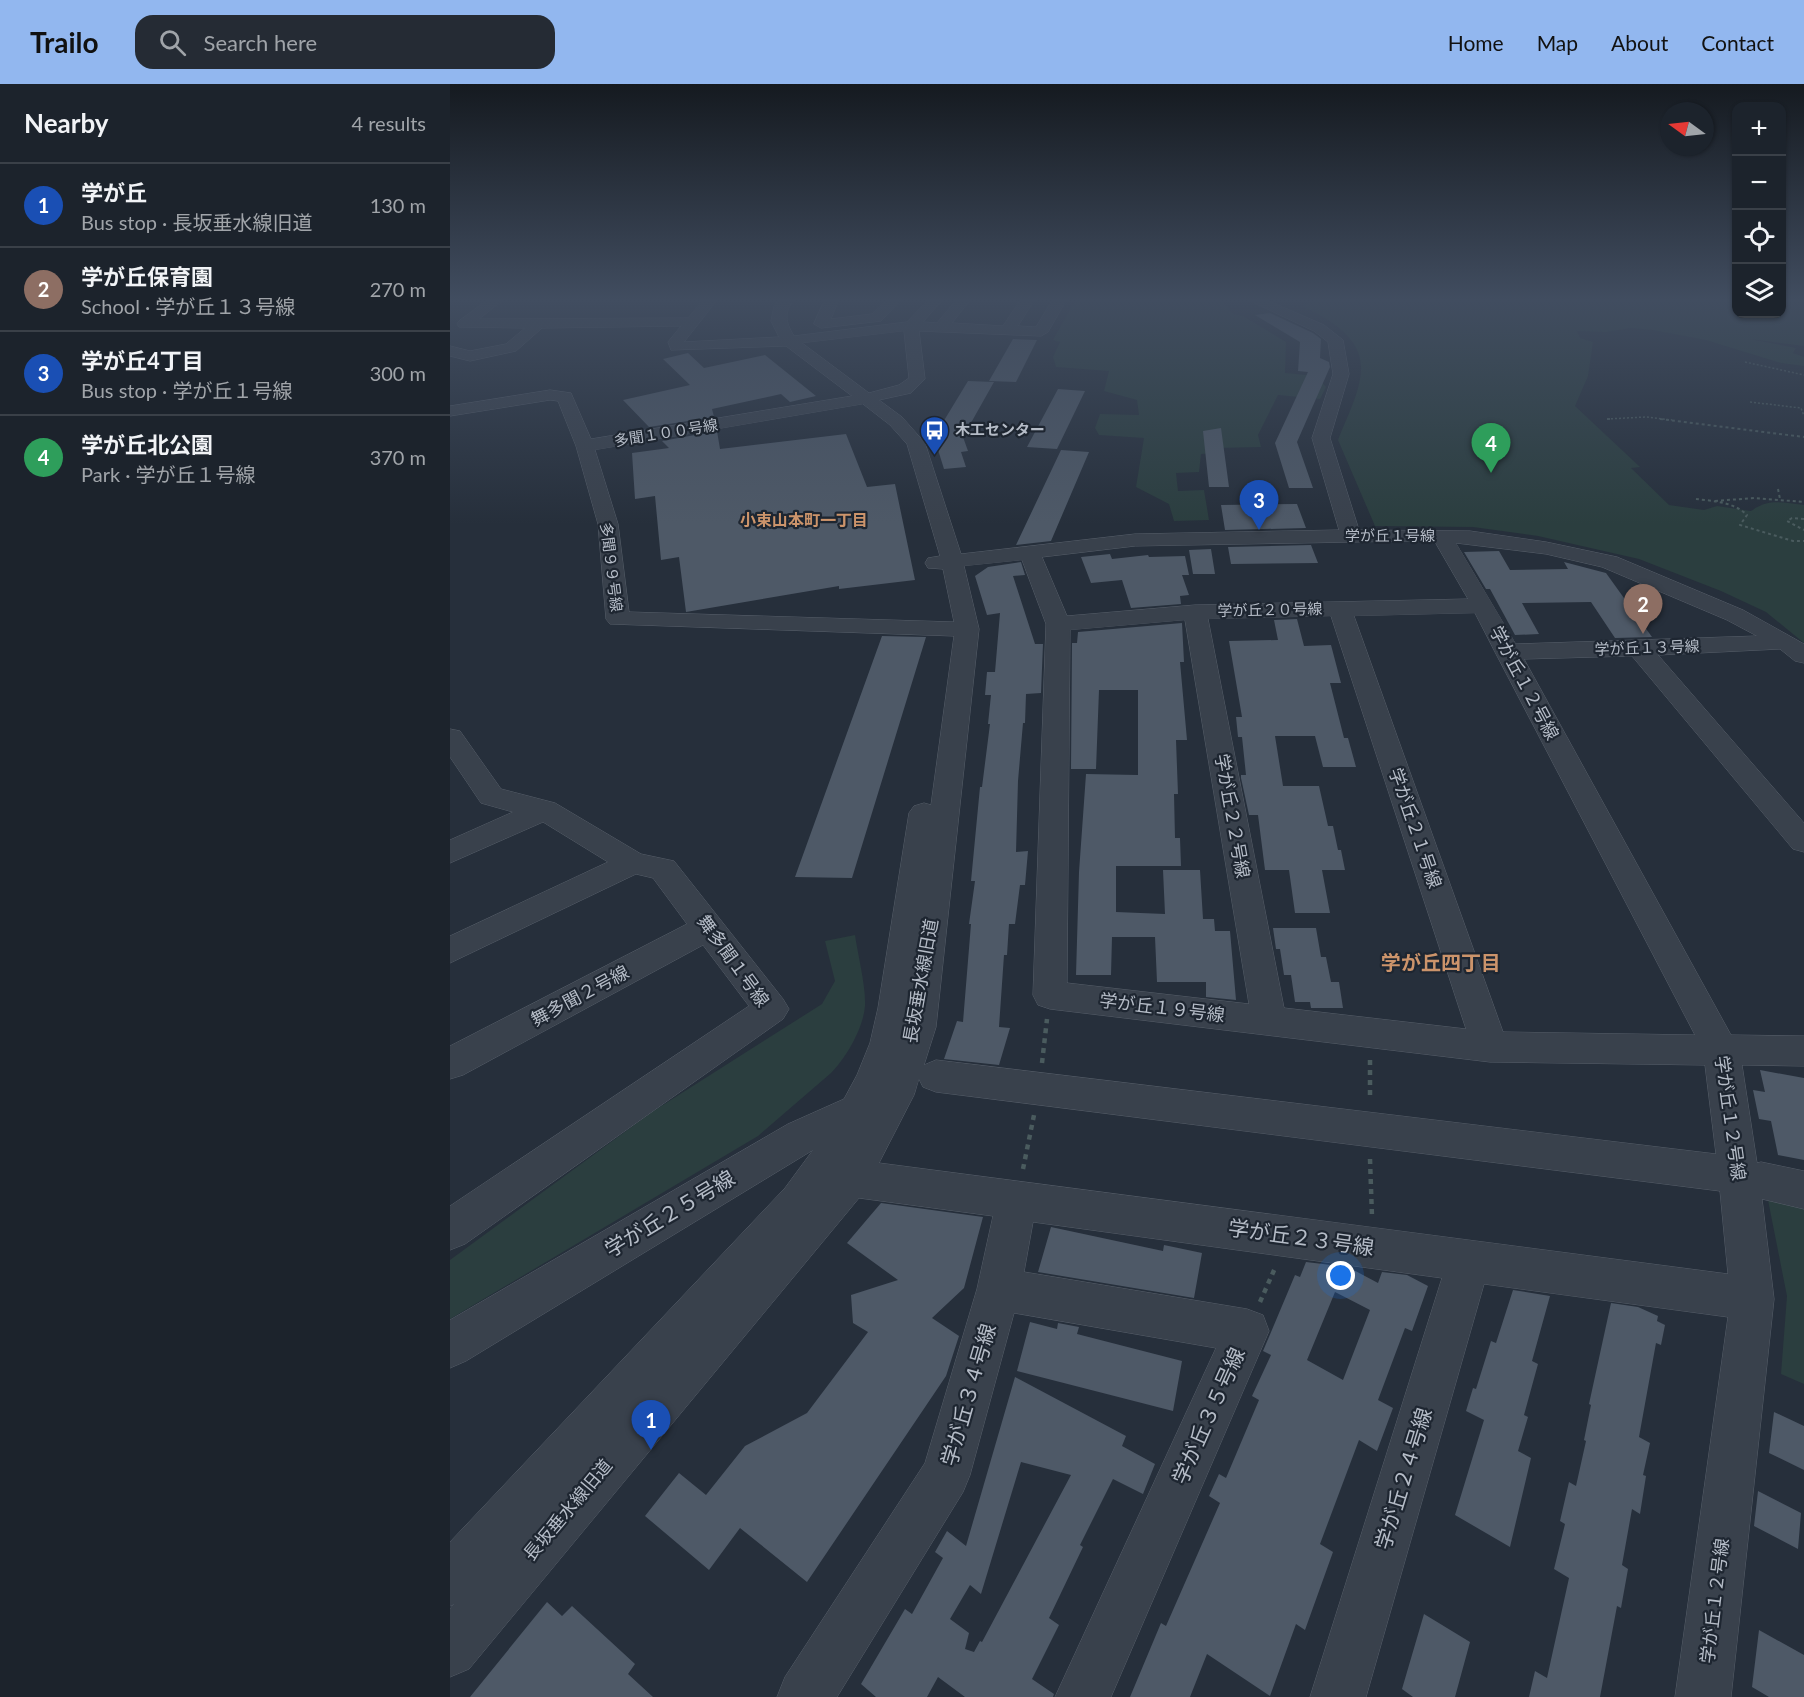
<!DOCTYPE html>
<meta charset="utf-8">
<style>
body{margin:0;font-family:Lato,"Noto Sans JP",sans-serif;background:#252b34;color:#f1f3f6}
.controls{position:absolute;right:18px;top:18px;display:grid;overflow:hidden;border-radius:12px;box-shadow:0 2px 4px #0004}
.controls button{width:54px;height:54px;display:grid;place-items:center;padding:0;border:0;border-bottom:2px solid #3a4048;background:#1c232c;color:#f1f3f6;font:30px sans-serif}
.compass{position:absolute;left:1210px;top:18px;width:54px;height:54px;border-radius:50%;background:#1c232c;box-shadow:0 2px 4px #0004;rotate:285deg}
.you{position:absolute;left:891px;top:1192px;width:21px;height:21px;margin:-15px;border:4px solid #fff;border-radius:50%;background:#1a73e8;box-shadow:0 0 0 9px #1a73e833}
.badge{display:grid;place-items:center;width:39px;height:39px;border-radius:50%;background:#92b7ef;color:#fff;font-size:20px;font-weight:700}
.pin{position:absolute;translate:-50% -50px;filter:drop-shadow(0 2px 3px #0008)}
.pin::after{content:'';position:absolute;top:32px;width:21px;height:18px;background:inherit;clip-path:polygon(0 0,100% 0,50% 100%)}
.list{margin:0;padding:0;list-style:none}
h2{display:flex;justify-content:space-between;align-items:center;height:78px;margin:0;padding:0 24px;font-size:26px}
h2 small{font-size:20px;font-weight:400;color:#a0a4a9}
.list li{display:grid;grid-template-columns:39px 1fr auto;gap:18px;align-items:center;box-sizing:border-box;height:84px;padding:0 24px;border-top:2px solid #3a4048}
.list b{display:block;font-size:22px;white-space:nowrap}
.list p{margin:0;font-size:20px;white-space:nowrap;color:#a0a4a9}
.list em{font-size:20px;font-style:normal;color:#a0a4a9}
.icon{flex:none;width:33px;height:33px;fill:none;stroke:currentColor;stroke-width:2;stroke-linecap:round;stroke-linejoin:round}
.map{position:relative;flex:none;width:1354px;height:1613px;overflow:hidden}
header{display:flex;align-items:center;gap:36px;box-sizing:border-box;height:84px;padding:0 30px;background:#92b7ef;color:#111}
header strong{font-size:28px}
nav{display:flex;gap:33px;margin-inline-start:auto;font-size:21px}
.search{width:420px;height:54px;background:#252b34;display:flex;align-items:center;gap:15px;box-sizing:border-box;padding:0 21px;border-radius:18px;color:#a0a4a9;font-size:22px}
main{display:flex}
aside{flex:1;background:#1c232c}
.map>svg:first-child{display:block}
.green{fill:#2b3e3f}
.building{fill:#4e5967;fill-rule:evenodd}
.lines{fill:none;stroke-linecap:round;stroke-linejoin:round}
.minor-casing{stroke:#575f6a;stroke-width:1}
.path-far2{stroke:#4a5b5e;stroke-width:1.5;stroke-dasharray:2 2;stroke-linecap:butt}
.path-far1{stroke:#4a5b5e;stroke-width:2;stroke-dasharray:3 3;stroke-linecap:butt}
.path{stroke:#4a5b5e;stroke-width:4.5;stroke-dasharray:5 5;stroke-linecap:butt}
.minor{fill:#39414c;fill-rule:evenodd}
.labels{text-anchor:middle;stroke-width:4.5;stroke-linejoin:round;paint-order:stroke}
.far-poi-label{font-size:15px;font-weight:bold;fill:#b5bcc7;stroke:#1e2631;text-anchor:start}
.far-street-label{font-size:15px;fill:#b5bcc7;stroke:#1e2631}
.far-neighbourhood-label{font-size:16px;font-weight:bold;fill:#cc946b;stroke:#1e2631}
.street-label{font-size:18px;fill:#b5bcc7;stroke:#1e2631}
.neighbourhood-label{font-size:20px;font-weight:bold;fill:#cc946b;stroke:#1e2631}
.near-street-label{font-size:21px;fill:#b5bcc7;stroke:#1e2631}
</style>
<header>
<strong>Trailo</strong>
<div class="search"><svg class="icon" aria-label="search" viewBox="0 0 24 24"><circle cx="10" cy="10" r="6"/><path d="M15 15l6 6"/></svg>Search here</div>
<nav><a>Home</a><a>Map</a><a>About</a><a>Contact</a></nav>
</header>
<main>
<aside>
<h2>Nearby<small>4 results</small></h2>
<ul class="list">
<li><span class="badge" style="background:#1a4fb4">1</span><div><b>学が丘</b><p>Bus stop · 長坂垂水線旧道</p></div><em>130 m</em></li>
<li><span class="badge" style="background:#8d6e63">2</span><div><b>学が丘保育園</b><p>School · 学が丘１３号線</p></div><em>270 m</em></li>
<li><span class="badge" style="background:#1a4fb4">3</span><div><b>学が丘4丁目</b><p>Bus stop · 学が丘１号線</p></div><em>300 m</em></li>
<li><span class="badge" style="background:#2e9e5b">4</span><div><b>学が丘北公園</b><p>Park · 学が丘１号線</p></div><em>370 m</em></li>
</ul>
</aside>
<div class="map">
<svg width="1354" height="1613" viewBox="0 0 1354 1613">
<rect width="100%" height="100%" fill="#262f3b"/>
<path class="green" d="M626 215H770L783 230 793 232 836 258 835 289 866 292 876 303 870 315 828 311 808 351 811 363 766 364V369L751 370 749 388 726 389 728 407 754 406 759 436 724 437 719 420 686 403 694 354 649 351 645 344 650 330 689 331 687 316 654 307 659 287 606 283 603 273 610 258 603 256Z
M867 215H1286V230H1332V215H1354V262L1300 255 1346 264 1343 269 1354 273V282L1331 279 1256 256 1203 246 1181 244 1156 248 1127 247 1130 254 1143 258 1138 292 1125 322 1190 383 1181 384 1219 421 1254 426 1267 422 1301 427C1320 414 1332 419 1354 421V559L1316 528 1271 507 1189 475 1088 452 1023 443 925 442 888 356C896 335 910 309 911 286 913 253 877 234 852 222Z
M405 851C408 872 416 902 415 922 413 945 396 974 381 989L308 1052 0 1235V1176L202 1028 372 920 385 897 375 857Z
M1317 1111 1354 1119V1300L1331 1290 1337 1212Z"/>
<path class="building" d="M820 229 863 249 871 255 870 274 879 278 880 283 847 358 863 404H839L825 359 858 288 848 287 850 258 805 231Z
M563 255 587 256 566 298 539 297Z
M238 269 254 284 315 271 366 312 340 318 331 310 262 325 264 333 199 343 173 316 240 301 213 275Z
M518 297 544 298 513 353 518 367 511 368 516 383 494 385 484 353Z
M608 305 635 307 607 365 577 363Z
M771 344 779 403H759L753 347Z
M267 347 270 365 396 350 417 403 445 400 465 496 389 505V502L236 528 229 473 211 476 205 412 185 415 182 369 219 364 212 357Z
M611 366 639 368 601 457 566 461Z
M847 420 856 444 775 446 771 421Z
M861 461 868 479 781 480 778 463Z
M761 465 765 490H743L739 466Z
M1049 467 1060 486 1118 485 1114 478 1156 489 1202 553 1165 554 1141 518 1072 519 1089 550 1065 551 1040 505H1036L1014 468Z
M660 470 662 475 698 471 699 473 735 472 739 491H732L739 511 730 512 731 520 681 524 672 496 641 499 631 473Z
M571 478 575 491 563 492 585 560H593L591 609 576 610 575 639H573L568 697 566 768 578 767 575 801H570L565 840H559L557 871H554L549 943 560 944 549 981 494 975 507 937 513 938 521 840H519L525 797H521L530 703H532L540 640H538L541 611H535L537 588H545L550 529 537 531 525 492 538 483Z
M847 535 854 562 881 561 891 599H880L894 654H898L906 683H873L865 652H825L833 702H869L878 742H883L888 766H891L895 786H872L880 829H845L839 786H815L808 731H799L791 694V691H796L792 653H788L786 633H792L779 557 828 556 824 536Z
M732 539 734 578H730L737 656H726L728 710H724L725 754H730L731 782H666V828L715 830 713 786H750L753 835H764L765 847H780L786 916 756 913V898H707L705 853H662L661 891H626L629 788 636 690 688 691V606H649L646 685H621L622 559H627L628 548Z
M432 552 476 553 402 794 345 793Z
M823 844H866L871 873H876L881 898H889L893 924H861L860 918H845L841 891H834L830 865H826Z
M1310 986 1354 994V1076L1328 1071 1321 1037 1309 1035 1303 1006 1315 1008Z
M431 1119 533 1133 514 1204 482 1234 509 1252 496 1292 357 1498 290 1444 259 1486 195 1432 229 1389 256 1411 295 1362 357 1329 418 1248 403 1239 401 1211 448 1196 397 1159Z
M601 1143 713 1167 714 1161 752 1169 744 1214 588 1188Z
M856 1178 898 1183 928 1199 932 1188 957 1191 978 1202 962 1247 955 1244 928 1316 943 1324 927 1367 909 1356 870 1460 883 1468 855 1546 846 1540 820 1612 757 1570 740 1613H680L711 1539 716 1542 770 1419 759 1412 769 1390 776 1394 809 1316 802 1312 821 1271 813 1267 845 1191 850 1193ZM885 1208 920 1226 893 1296 857 1276Z
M1063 1206 1100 1212 1082 1277 1088 1280 1074 1331 1078 1333 1068 1367 1081 1374 1060 1463 1005 1431 1034 1336 1016 1327 1023 1304 1026 1305 1041 1257 1046 1259Z
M1161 1219 1188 1223 1208 1232 1207 1237 1215 1241 1211 1261 1206 1259 1189 1353 1200 1359 1193 1391 1196 1392 1190 1430 1182 1425 1172 1481 1178 1485 1171 1524 1167 1522 1150 1613H1079L1085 1587 1097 1594 1119 1494 1104 1485 1115 1440 1110 1437 1119 1398 1126 1402 1136 1357 1134 1356 1141 1321 1139 1320Z
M580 1238 607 1245 608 1239 629 1243 627 1250 732 1277 723 1327 567 1287Z
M565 1293 676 1352 672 1362 705 1380 693 1410 663 1395 630 1461 633 1463 599 1534 609 1541 582 1595 604 1610 603 1613H515L488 1593 477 1613H426L411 1600 455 1525 462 1530 493 1474 485 1468 497 1447 516 1462ZM571 1378 621 1391 532 1558 530 1557 524 1568 515 1565 519 1549 500 1535 520 1501 531 1510Z
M1324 1328 1354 1342V1386L1319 1369Z
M1308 1407 1351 1429 1348 1465 1304 1442Z
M97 1518 112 1532 122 1522 185 1580 178 1590 203 1613H20Z
M974 1530 1020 1558 1005 1613H963L952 1605Z
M1309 1546 1354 1571V1613H1319L1302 1603Z"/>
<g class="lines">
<defs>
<path id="minor" d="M39 215H54L29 235 238 234 254 215H268L234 258 329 253 321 237 324 222 330 215H344C334 229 335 237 344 252L457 238 479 215H493L473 238 487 239 507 215H521L502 239 553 242 571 215H585L568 242 586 243 603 215H617L598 248 591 252 469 247 475 295 461 309 429 316 452 333 475 359 511 470 685 450 889 446 862 354 883 290 878 258 864 247 796 215H814L874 241 893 256 899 290 880 354 909 446 1020 447 1096 458 1167 473 1293 526 1354 560V579L1345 577 1330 565 1208 571 1354 739V768L1343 765 1182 572 1074 575 1281 951 1354 952V982L1292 981 1307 1079 1311 1078 1354 1087V1125L1312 1115 1324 1215 1281 1613H1225L1278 1233 1034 1200 916 1613H860L992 1194 583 1138 574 1188 797 1225 813 1231 819 1247 661 1613H605L766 1264 564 1229 520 1391 513 1408 387 1613H327L335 1593 475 1379 527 1205 543 1132 409 1114 19 1585 0 1593V1525L4 1520 0 1522V1458L335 1104 363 1066 16 1277 0 1284V1236L338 1040 394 1015 407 991 420 959 428 924 459 729 464 722 474 719 481 721 504 552 160 540 156 535 148 440 126 362 108 317 100 316 0 332V322L100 306 121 309 141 355 402 312 336 262 221 266 218 258 231 242 92 244 66 267 20 277 0 272V262L20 267 56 260 75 244 9 243 7 240 9 237ZM454 247 459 294 449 301 419 309 352 259ZM413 320 440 341 457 360 490 472 478 474 475 479 478 484 493 485 504 538 179 528 168 440 145 366ZM961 457 985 458 1018 515 745 521 617 532 592 473 685 462ZM1006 459 1096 470 1152 483 1277 536 1307 552 1066 560ZM572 476 596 540 583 911 588 921 600 925 1040 978 1255 981 1266 1070 486 976 474 981 486 943 529 545 514 482ZM1025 529 1045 568 1245 951 1053 948 904 532ZM881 532 1016 945 834 924 758 535ZM735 536 799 920 617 899 620 546ZM469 995 473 1003 486 1008 1270 1107 1278 1190 429 1079 464 1011Z
M375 215H389L381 235 422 230 438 215H452L431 237 371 244 364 240Z
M0 645 10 647 51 705 105 719 191 770 224 777 333 915 339 925 333 935 15 1160 0 1166V1122L299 922 253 861 13 991 0 995V962L237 840 203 794 186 790 0 879V852L158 778 93 738 0 779V756L63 728 31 719 0 673Z"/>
</defs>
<use href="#minor" class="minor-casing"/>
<path class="path-far2" d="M1295 278 1354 291
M1300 318 1351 324 1354 332
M1157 335 1196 333 1222 336"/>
<path class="path-far1" d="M1157 335H1161
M1210 335 1354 353
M1328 405 1330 415
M1246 415C1263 417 1284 418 1297 431L1290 441 1343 457H1354
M1265 417 1304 414 1354 418
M1354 435 1342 434 1337 437 1354 446"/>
<path class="path" d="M920 976V1016
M592 979 597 935
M920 1075 922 1133
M573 1085 584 1031
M810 1218 825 1184"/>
<use href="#minor" class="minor"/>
</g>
<linearGradient id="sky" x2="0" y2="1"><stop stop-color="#151a20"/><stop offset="0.49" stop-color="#414d60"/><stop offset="1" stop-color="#414d60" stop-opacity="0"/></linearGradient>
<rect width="1354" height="440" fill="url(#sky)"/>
<defs>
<symbol id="bus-pin" viewBox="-11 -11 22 30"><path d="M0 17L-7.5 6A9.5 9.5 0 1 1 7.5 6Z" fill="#1a4fb4" stroke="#1e2631"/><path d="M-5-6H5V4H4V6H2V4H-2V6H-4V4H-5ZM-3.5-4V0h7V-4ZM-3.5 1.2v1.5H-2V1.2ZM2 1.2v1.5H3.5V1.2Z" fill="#fff"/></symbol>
</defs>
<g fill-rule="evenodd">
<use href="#bus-pin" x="468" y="330" width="33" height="45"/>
</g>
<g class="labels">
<g class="far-poi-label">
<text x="505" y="351">木工センター</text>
</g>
<g class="far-street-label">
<text transform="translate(216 349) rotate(-9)" y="5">多聞１００号線</text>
<text x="940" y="457">学が丘１号線</text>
<text transform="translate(161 483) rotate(83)" y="5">多聞９９号線</text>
<text transform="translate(820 526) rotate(-1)" y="5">学が丘２０号線</text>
<text transform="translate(1197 564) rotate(-2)" y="5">学が丘１３号線</text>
</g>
<g class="far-neighbourhood-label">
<text x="354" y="442">小束山本町一丁目</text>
</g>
<g class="street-label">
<text transform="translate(1074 599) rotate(62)" y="6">学が丘１２号線</text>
<text transform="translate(782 732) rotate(80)" y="6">学が丘２２号線</text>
<text transform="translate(965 744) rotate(71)" y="6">学が丘２１号線</text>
<text transform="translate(283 877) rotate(54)" y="6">舞多聞１号線</text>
<text transform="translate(471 897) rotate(-80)" y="6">長坂垂水線旧道</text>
<text transform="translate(130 912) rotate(-28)" y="6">舞多聞２号線</text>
<text transform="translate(712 924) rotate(7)" y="6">学が丘１９号線</text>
<text transform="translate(1280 1034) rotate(82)" y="6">学が丘１２号線</text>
<text transform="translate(118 1426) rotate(-50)" y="6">長坂垂水線旧道</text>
<text transform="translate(1265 1517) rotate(-83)" y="6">学が丘１２号線</text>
</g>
<g class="neighbourhood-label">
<text x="991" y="886">学が丘四丁目</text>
</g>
<g class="near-street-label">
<text transform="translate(220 1130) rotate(-31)" y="7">学が丘２５号線</text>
<text transform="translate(851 1154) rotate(8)" y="7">学が丘２３号線</text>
<text transform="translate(519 1311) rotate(-74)" y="7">学が丘３４号線</text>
<text transform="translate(759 1332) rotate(-66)" y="7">学が丘３５号線</text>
<text transform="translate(954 1395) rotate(-73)" y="7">学が丘２４号線</text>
</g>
</g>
</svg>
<div class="controls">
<button>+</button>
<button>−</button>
<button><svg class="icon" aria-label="locate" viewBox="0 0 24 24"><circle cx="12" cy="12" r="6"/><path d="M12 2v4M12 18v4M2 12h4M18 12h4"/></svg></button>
<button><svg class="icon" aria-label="layers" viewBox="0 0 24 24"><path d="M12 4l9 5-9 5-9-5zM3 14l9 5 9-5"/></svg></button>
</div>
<svg class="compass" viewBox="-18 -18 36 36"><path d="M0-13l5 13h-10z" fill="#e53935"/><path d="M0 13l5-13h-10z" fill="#a0a4a9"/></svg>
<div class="you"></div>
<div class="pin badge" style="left:201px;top:1366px;background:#1a4fb4">1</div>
<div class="pin badge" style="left:1193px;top:550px;background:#8d6e63">2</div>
<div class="pin badge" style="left:809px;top:446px;background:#1a4fb4">3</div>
<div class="pin badge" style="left:1041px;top:389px;background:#2e9e5b">4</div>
</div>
</main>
